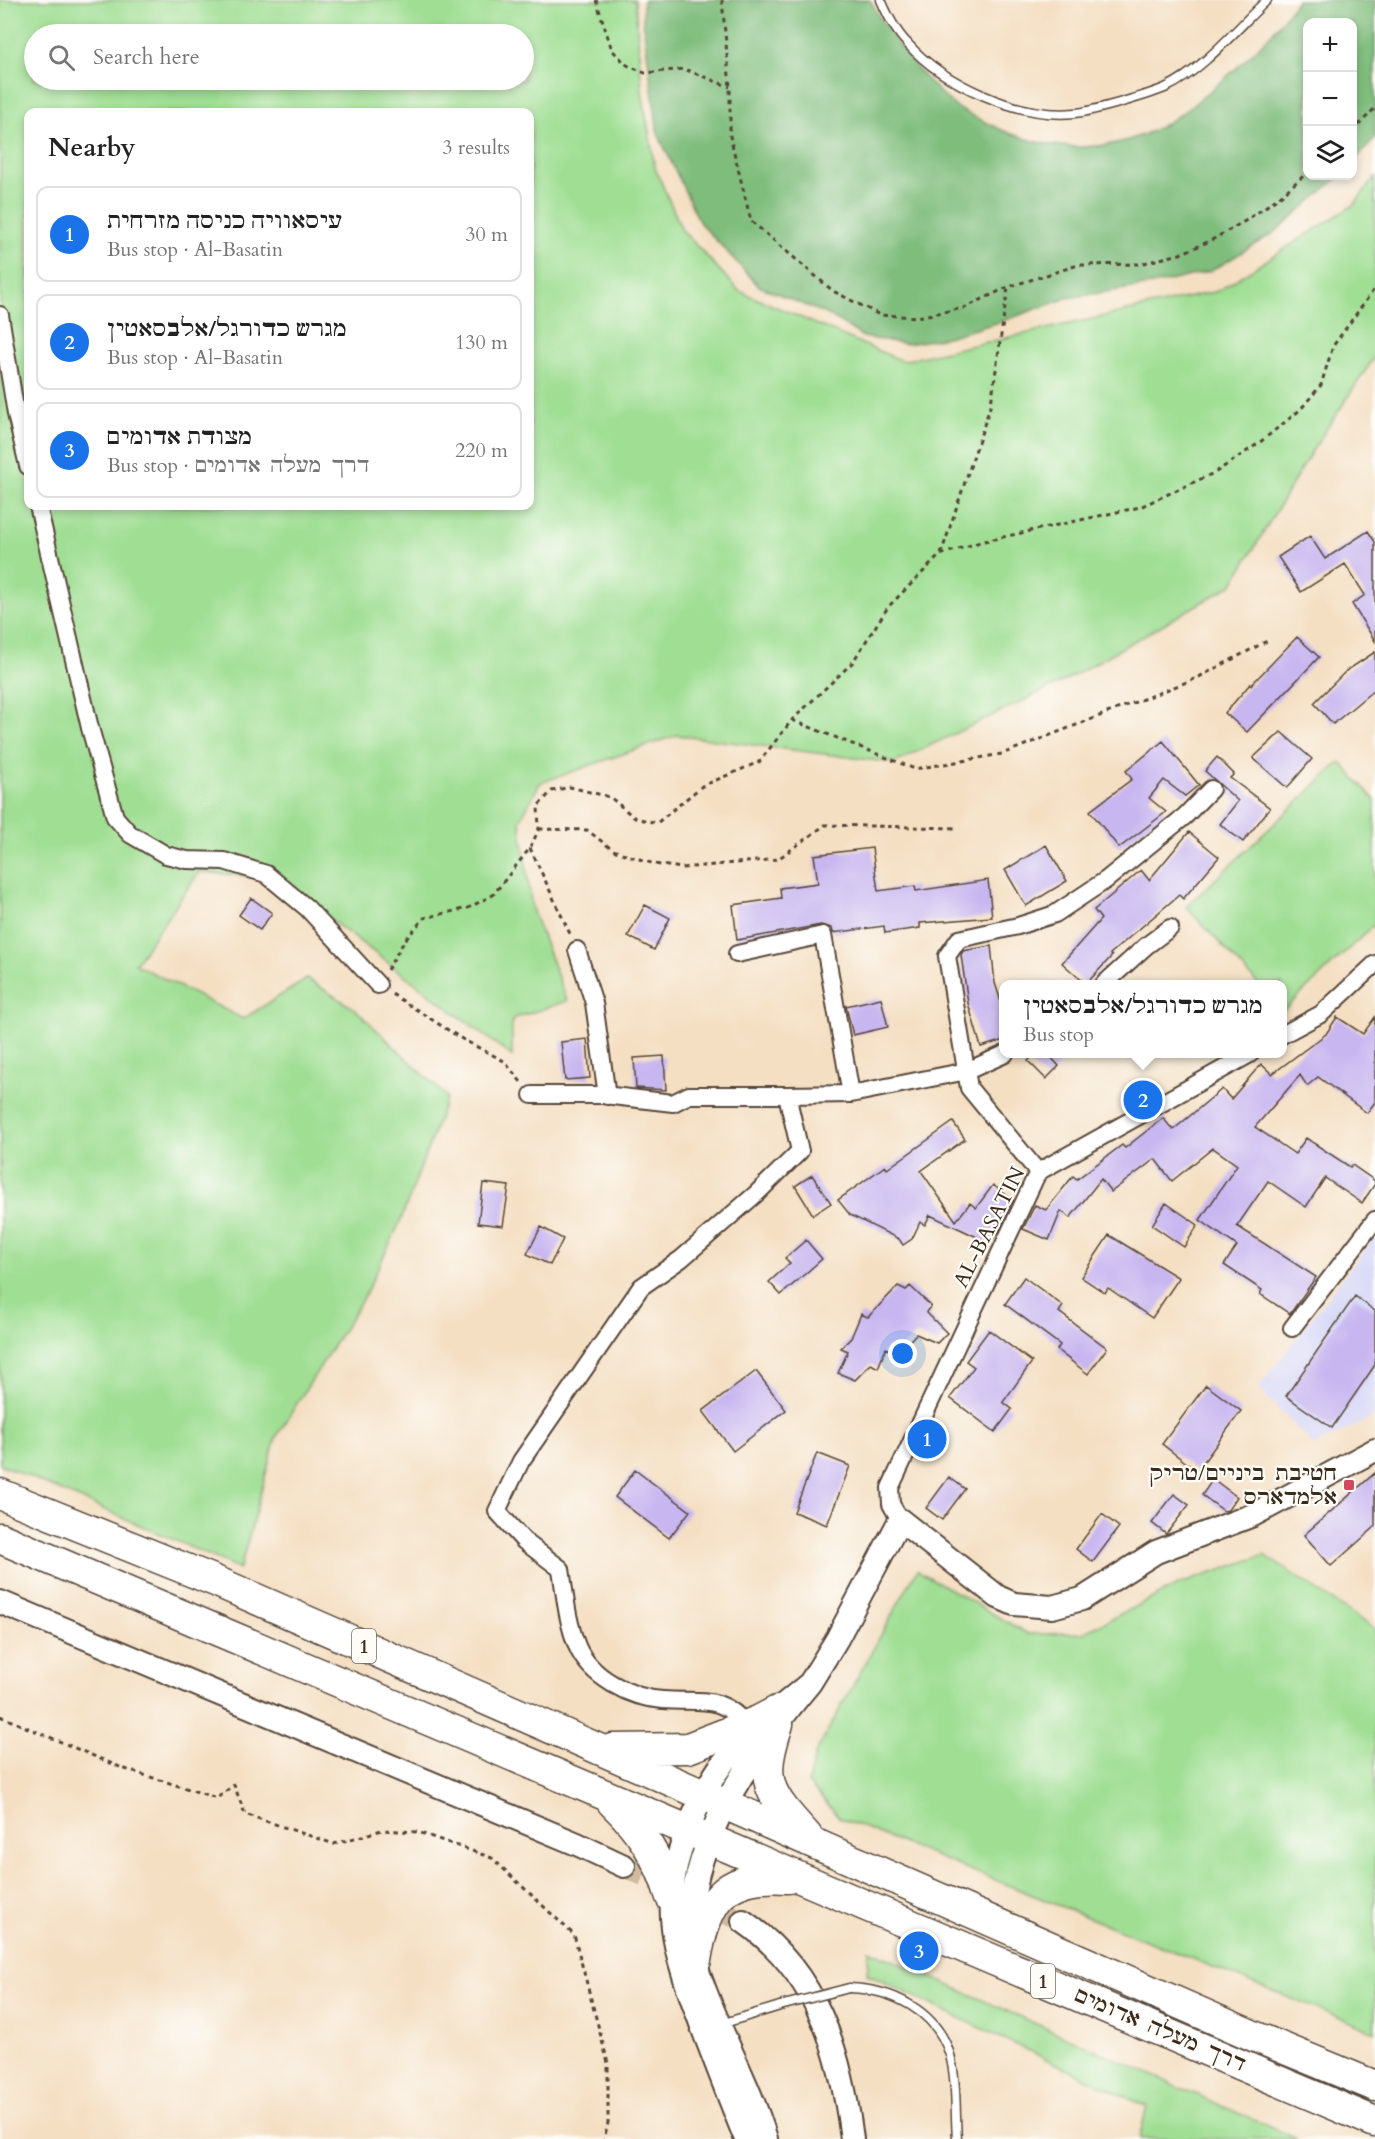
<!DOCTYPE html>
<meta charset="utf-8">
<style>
body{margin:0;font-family:Cardo,"Frank Ruhl Libre",serif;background:#f6f6f6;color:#222}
.controls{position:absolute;right:18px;top:18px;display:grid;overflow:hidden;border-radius:12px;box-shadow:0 3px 9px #0003}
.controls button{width:54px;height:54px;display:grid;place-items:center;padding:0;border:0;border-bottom:2px solid #e0e0e0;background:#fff;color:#222;font:30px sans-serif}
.you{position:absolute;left:903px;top:1354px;width:21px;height:21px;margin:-15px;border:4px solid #fff;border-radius:50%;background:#1a73e8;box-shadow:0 0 0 9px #1a73e833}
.badge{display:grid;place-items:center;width:39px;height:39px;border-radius:50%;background:#1a73e8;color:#fff;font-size:20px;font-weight:700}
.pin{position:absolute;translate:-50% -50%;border:3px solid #fff;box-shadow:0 2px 6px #0006}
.popup{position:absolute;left:999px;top:980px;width:288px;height:78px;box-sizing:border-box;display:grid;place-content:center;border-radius:12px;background:#fff;filter:drop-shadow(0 2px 4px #0005);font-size:20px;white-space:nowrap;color:#767676}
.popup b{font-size:22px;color:#222}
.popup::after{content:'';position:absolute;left:50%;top:100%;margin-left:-12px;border:12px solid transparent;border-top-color:#fff}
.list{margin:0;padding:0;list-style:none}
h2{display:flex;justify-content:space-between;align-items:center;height:78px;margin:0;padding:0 24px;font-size:26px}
h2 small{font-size:20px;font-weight:400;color:#767676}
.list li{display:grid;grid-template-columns:39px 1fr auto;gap:18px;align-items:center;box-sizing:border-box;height:96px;margin:0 12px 12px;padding:0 12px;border:2px solid #e0e0e0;border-radius:12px}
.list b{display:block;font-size:22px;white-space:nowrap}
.list p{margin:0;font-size:20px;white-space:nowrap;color:#767676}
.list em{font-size:20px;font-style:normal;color:#767676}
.icon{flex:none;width:33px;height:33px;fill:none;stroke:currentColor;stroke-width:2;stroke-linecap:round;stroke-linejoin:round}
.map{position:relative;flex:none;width:1375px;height:2139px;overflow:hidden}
.search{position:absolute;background:#fff;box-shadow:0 3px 9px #0003;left:24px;top:24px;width:510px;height:66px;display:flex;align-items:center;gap:15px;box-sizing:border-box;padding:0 21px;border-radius:33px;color:#767676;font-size:22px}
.panel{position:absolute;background:#fff;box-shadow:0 3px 9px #0003;left:24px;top:108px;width:510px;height:402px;border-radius:12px}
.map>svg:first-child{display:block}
.built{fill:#d6d7f8}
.green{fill:#9fde93;stroke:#6d8458;stroke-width:1.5;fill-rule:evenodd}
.forest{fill:#7fbd7d;stroke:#5d744e;stroke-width:1.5}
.building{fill:#c7b6f0}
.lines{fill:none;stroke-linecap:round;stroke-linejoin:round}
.secondary-tunnel{stroke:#cfbba2;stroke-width:22;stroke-dasharray:22 11;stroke-linecap:butt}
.lane-casing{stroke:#574537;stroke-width:11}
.street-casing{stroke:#574537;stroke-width:20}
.secondary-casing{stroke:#574537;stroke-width:26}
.highway-casing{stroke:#574537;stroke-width:33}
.path{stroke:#574537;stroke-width:3;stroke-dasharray:4.5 4.5;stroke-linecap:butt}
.lane{stroke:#fff;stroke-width:8}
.street{stroke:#fff;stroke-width:16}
.secondary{stroke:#fff;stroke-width:22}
.highway{stroke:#fff;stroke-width:30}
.lane-bridge-casing{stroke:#574537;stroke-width:11;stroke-linecap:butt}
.lane-bridge{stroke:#fff;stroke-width:8}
.poi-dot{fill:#d1495b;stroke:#fdfcf7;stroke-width:2}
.labels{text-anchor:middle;stroke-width:4.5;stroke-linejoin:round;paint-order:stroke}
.shield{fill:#fdfcf7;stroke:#75695f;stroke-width:1.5}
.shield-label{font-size:20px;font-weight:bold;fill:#3b2a1e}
.street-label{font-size:21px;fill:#3b2a1e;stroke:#fdfcf7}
.poi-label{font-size:21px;fill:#3b2a1e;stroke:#fdfcf7;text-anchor:end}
</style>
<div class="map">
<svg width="1375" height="2139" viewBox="0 0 1375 2139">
<rect width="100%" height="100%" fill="#fdfcf7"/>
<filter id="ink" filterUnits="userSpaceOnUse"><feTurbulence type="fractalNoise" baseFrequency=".0167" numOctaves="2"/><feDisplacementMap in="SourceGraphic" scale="12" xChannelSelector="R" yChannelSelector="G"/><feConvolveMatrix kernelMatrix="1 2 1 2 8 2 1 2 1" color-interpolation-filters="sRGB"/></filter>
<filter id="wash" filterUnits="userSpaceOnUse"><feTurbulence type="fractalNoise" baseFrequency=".008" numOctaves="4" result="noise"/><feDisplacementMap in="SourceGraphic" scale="24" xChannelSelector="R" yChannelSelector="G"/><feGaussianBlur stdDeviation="1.35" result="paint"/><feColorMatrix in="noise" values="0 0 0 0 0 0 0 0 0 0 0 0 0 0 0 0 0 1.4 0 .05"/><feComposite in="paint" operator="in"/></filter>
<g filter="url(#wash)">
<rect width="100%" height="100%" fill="#f4dfc3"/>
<path class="built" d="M1375 1236V1416L1314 1446 1258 1388Z"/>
<path class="green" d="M0 0H635L642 92 655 168 682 230 739 291 902 361 1218 291 1354 205 1375 177V356L1312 451 1232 585 1066 680 894 763 677 735 540 783 520 821 532 909 567 1001 512 1019V1056L275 878 199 872 135 964 243 1019 307 979 355 1009 447 1097 401 1220 365 1295 276 1437 240 1569 0 1464ZM34 34H524V80H34ZM28 112H530V506H28Z
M1340 762 1375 800V924L1283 1011 1282 984H1258L1186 907Z
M1264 1555 1375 1629V2032L840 1818 808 1783 815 1754 917 1570 1028 1634 1083 1633 1180 1584Z
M869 1950 1297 2139H1139L1147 2107 867 1974Z"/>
<path class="forest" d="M643 0H870C891 39 921 78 955 106 963 112 974 116 983 121 1035 148 1089 157 1145 134 1173 123 1200 99 1223 80 1250 56 1278 30 1297 0H1375V139L1353 162 1352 22H1308V176H1340L1274 233 1211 271 1157 284 1067 298 1003 321 947 337 908 344 863 337 831 316 759 286 700 223 658 134 643 22Z"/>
<g id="blocks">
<path class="building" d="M1368 531 1375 542V641L1352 604 1365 595 1345 564 1301 592 1278 557 1310 536 1325 559Z
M1297 637 1319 657 1247 732 1225 713 1250 684 1251 685Z
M1375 652V689L1333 724 1314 703 1346 671Z
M1281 732 1312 759 1287 788 1253 758Z
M1163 741 1199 785 1185 796 1164 780 1149 798 1166 812 1119 848 1090 811 1132 779 1126 771Z
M1217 757 1234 774 1230 778 1270 808 1243 842 1220 824 1238 801 1205 771Z
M1189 832 1219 857 1183 899 1179 895 1110 954 1112 956 1086 984 1062 963 1101 919 1094 910 1141 870 1149 880Z
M1046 845 1067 881 1026 906 1005 870Z
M872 848 878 891 915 886 916 891 988 880 992 917 920 923V928L885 933 884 926 833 933 832 928 821 925 737 940 733 905 781 898 780 888 818 883 814 855Z
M251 898 272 913 260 930 239 915Z
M645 905 670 918 654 950 628 936Z
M991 946 995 983 1004 1011V1040L981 1047 968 1003 961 955 963 951Z
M881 998 888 1027 853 1035 846 1006Z
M1337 1017 1363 1034 1375 1017V1102L1367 1113 1318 1077 1307 1086 1300 1075 1255 1127 1295 1154 1306 1138 1350 1167 1352 1165 1375 1181V1184L1362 1203 1325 1178 1306 1207 1268 1181 1237 1226 1316 1277 1290 1314 1260 1294 1262 1290 1224 1265 1237 1246 1200 1220 1237 1165 1213 1148 1172 1181 1155 1159 1111 1192 1101 1179 1070 1218 1061 1211 1049 1240 1023 1229 1035 1205 1046 1210 1073 1176 1077 1179 1122 1145 1125 1148 1163 1118 1173 1130 1222 1089 1231 1099 1261 1064 1272 1074 1326 1034Z
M587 1039 590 1078 565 1080 561 1042Z
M1036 1053H1047L1059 1066 1046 1079 1028 1061Z
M664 1056 666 1090 636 1088 634 1058Z
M953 1122 965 1139 921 1171 956 1221 970 1203 976 1208 993 1185 1013 1200 998 1232 988 1246 975 1236 930 1215 925 1225 920 1222 912 1239 903 1245 899 1239 850 1215 838 1200 885 1166 887 1169Z
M812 1175 831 1203 813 1215 795 1186Z
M483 1183 509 1186 503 1226 478 1223Z
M1166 1203 1198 1225 1184 1247 1152 1225Z
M541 1227 563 1239 550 1265 527 1254Z
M1109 1235 1179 1278 1152 1318 1108 1288 1105 1293 1081 1277Z
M806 1240 822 1259 781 1295 769 1282 790 1263 785 1258Z
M1024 1277 1063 1306 1059 1312 1107 1348 1088 1374 1057 1350 1060 1345 1005 1304Z
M898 1286 906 1290 910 1286 931 1306 926 1312 947 1333 937 1343 916 1334 898 1353 886 1348 878 1368 871 1364 855 1380 838 1373 848 1351 841 1348 851 1338 861 1314 868 1317Z
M1355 1296 1375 1311V1365L1332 1428 1286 1396Z
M989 1330 1032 1362 1003 1402 1012 1409 995 1432 950 1398 974 1367 966 1361Z
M756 1371 786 1410 733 1451 703 1411Z
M1206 1385 1241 1411 1197 1471 1162 1444Z
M817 1453 850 1466 827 1525 794 1512Z
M635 1470 690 1511 669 1538 615 1497Z
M1375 1473V1527L1331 1566 1304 1535Z
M949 1477 965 1489 942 1520 926 1508Z
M1213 1479 1237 1497 1228 1510 1224 1511 1202 1495Z
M1174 1494 1189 1505 1166 1534 1152 1523Z
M1102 1514 1119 1527 1093 1562 1076 1549Z"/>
</g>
</g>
<g filter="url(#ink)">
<use href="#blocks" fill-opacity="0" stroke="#574537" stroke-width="1.5"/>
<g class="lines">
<path class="secondary-tunnel" d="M624 1866 743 1921"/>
<defs>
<path id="lane" d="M881 0C887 14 896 32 907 43 943 84 1020 119 1075 113 1091 112 1152 94 1167 87 1203 70 1238 27 1267 0
M849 1988C892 1989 937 2011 950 2055 957 2081 955 2112 957 2139
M721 2024 780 2006"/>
<path id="street" d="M0 315 16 414 28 466
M38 506 90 728 115 817 130 834 166 855 187 860 224 861 266 874 307 908 378 985
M577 950 594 1003 607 1096
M737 954 823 935 851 1094
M1104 984 1146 946 1170 928
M1282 1035 1321 1014 1375 964
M532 1095H604L673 1103 689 1095H787
M1038 1172 969 1088 947 956 959 939 1018 926 1055 914 1106 880 1185 816 1211 789
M1292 1328 1375 1220
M900 1520 891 1504 890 1488 1038 1172 1250 1054
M750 1728C720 1693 703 1703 663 1700 630 1698 590 1677 577 1646 567 1621 565 1595 561 1569L524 1541 497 1511 521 1461 641 1287 681 1259 757 1193 800 1151 787 1095 851 1094 967 1071 1005 1054"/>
<path id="secondary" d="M0 1602 577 1844 624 1866
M810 1683 837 1639 900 1520 998 1597 1014 1604 1052 1607 1082 1599 1156 1552 1253 1515 1375 1450
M743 1921C818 1973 841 2052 852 2139
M746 2139C732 2105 719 2071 706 2037 675 1954 654 1905 692 1819 701 1799 710 1780 723 1763 748 1732 780 1708 810 1683 748 1757 665 1872 699 1974 718 2030 749 2082 766 2139"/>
<path id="highway" d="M0 1494 213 1580 1256 2037 1375 2086
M0 1538 1375 2122
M778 1724C759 1782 767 1792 807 1836
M613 1749 688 1748 758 1721 777 1711
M612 1802C641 1830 659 1858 671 1897
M696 1960C706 1900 723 1873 788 1878"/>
</defs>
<use href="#lane" class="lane-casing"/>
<use href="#street" class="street-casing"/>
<use href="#secondary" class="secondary-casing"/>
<use href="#highway" class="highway-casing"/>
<path class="path" d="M596 0 612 50 627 65 645 73 684 69 730 87
M722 0 730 87V136L751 221 833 291 880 315 917 317 964 308 1008 287 1078 265 1140 264 1180 254 1210 241 1245 221 1278 198 1308 172
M1352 132 1375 108
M941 554 991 404 1008 287
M792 720 915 769 1002 754 1197 678 1267 641
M539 829 587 830 613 850 654 864 682 868 778 859 825 825 957 828
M530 848 571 936
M387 970 405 940 424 918 468 908 493 895 530 848 539 829 538 806 552 791 570 787 610 797 635 818 657 823 702 786 759 762 792 720 852 663 888 607 940 555 980 542 1140 507 1216 472 1259 443 1300 410 1321 385 1333 346 1375 288
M392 994 462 1039 504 1061 521 1082
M0 1716 122 1768 217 1798 234 1785 245 1814 334 1844 382 1830 418 1832 492 1858 574 1935 608 2063V2123L604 2139"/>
<use href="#lane" class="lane"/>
<use href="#street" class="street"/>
<use href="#secondary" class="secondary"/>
<use href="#highway" class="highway"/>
<defs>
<path id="lane-bridge" d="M780 2006 849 1988"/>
</defs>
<use href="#lane-bridge" class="lane-bridge-casing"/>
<use href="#lane-bridge" class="lane-bridge"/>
</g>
</g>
<rect class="poi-dot" x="1343" y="1479" width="12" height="12" rx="3"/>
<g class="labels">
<g class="shield">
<rect x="352" y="1629" width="24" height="34" rx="4.5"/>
<rect x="1031" y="1964" width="24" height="34" rx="4.5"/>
</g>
<g class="shield-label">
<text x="364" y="1653">1</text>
<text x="1043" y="1988">1</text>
</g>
<g class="street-label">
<text transform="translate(989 1227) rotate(-63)" y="7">AL-BASATIN</text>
<text transform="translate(1160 2029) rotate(23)" y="7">דרך מעלה אדומים</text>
</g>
<g class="poi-label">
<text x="1337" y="1480">חטיבת ביניים/טריק<tspan x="1337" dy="24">אלמדארס</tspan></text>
</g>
</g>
</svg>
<div class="controls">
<button>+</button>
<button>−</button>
<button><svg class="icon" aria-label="layers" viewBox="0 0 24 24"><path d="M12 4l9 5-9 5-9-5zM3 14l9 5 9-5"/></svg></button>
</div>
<div class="you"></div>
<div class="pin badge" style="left:927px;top:1439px">1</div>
<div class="pin badge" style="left:1143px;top:1100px">2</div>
<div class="popup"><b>מגרש כדורגל/אלבסאטין</b>Bus stop</div>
<div class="pin badge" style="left:919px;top:1951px">3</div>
<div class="search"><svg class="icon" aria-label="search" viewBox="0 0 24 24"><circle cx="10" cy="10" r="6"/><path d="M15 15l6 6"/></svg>Search here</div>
<section class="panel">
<h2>Nearby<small>3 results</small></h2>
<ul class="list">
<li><span class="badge">1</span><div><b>עיסאוויה כניסה מזרחית</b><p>Bus stop · Al-Basatin</p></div><em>30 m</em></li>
<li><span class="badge">2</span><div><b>מגרש כדורגל/אלבסאטין</b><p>Bus stop · Al-Basatin</p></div><em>130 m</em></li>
<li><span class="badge">3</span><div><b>מצודת אדומים</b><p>Bus stop · דרך מעלה אדומים</p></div><em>220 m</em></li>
</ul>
</section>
</div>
